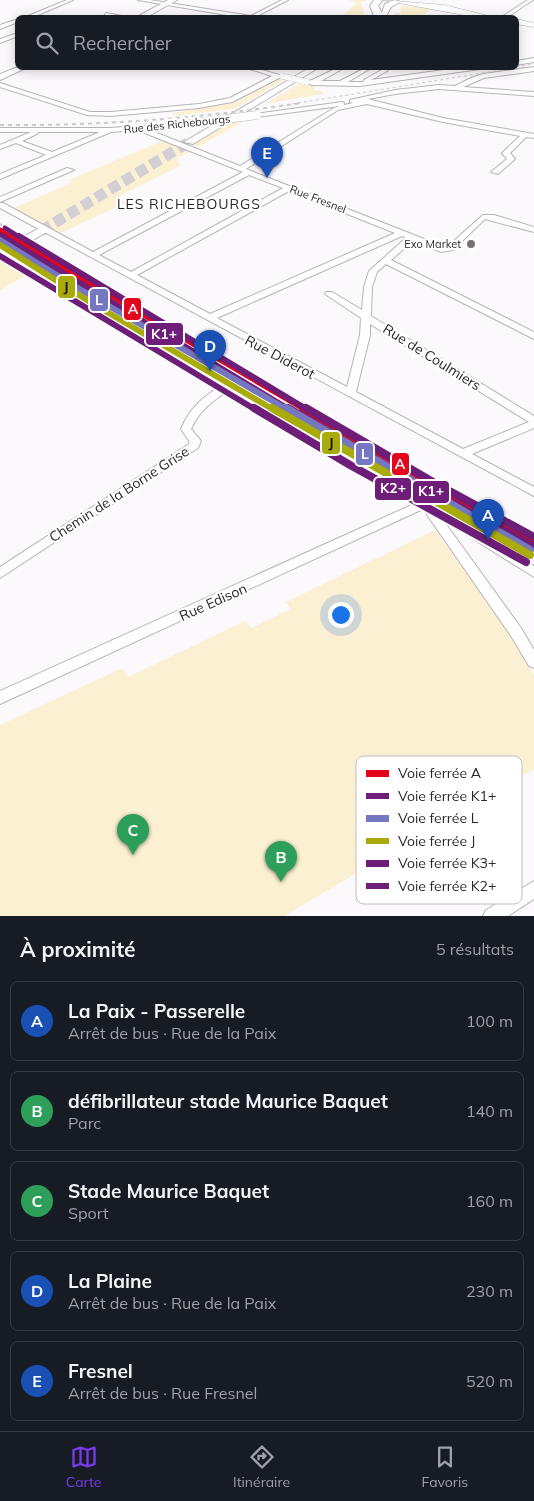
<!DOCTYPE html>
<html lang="fr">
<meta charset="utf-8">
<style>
body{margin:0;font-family:Mulish,sans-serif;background:#20242c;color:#f1f3f6}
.you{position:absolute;left:340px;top:614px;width:18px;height:18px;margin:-12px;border:4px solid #fff;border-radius:50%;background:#1a73e8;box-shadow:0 0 0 8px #1a73e833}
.badge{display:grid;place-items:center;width:32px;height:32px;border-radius:50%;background:#7c3aed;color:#fff;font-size:16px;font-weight:700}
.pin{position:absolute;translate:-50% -41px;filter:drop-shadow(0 1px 2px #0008)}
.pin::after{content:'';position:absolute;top:26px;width:18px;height:15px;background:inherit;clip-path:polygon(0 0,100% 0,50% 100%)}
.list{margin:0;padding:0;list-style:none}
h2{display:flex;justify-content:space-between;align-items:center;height:65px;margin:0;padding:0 20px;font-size:21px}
h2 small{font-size:16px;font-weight:400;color:#9ea1a6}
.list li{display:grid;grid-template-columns:32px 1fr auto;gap:15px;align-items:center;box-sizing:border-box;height:80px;margin:0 10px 10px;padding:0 10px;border:1px solid #363941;border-radius:8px}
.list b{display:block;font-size:19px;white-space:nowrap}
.list p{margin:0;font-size:16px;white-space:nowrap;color:#9ea1a6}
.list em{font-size:16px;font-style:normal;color:#9ea1a6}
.icon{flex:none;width:28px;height:28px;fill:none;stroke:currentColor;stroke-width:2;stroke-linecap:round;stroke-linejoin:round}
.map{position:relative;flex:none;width:534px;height:916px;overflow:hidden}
.search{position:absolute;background:#171b24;box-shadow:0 2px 12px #0003;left:15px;right:15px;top:15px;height:55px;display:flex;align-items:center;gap:12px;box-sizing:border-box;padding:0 18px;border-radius:8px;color:#9ea1a6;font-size:19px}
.sheet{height:515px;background:#171b24}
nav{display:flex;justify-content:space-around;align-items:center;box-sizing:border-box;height:70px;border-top:1px solid #363941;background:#171b24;font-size:14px;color:#9ea1a6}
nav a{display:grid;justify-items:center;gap:2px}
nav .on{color:#7c3aed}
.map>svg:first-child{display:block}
.green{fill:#fcf0d2}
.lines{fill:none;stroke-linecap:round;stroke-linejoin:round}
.secondary-tunnel{stroke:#d3cfd4;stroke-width:11;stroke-dasharray:11 5;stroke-linecap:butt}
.street-casing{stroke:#b8b3b9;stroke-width:2}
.secondary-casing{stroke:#b8b3b9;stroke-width:2}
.primary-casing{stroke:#b8b3b9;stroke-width:1}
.street{fill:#fffeff;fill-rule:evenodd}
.secondary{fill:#fffeff;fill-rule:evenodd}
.primary{fill:#fffeff;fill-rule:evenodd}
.rail-far1{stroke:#c9c8ca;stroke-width:1;stroke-dasharray:3 3;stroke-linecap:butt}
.rail{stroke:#c9c8ca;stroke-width:2;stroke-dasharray:4 4;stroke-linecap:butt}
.street-bridge-far2-casing{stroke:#b8b3b9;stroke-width:6;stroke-linecap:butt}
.street-bridge-far1-casing{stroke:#b8b3b9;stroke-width:9;stroke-linecap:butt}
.street-bridge-casing{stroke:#b8b3b9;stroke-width:11;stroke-linecap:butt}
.street-bridge-far2{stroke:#fffeff;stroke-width:5.5}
.street-bridge-far1{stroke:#fffeff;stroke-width:8}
.street-bridge{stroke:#fffeff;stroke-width:9}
.rail-1-far2-casing{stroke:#fff;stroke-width:8}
.rail-1-far1-casing{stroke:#fff;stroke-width:9}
.rail-1-casing{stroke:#fff;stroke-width:12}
.rail-2-far2-casing{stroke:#fff;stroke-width:8}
.rail-2-far1-casing{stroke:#fff;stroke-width:9}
.rail-2-casing{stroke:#fff;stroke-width:12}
.rail-3-far1-casing{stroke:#fff;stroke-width:9}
.rail-3-casing{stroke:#fff;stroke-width:12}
.rail-4-far1-casing{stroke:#fff;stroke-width:9}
.rail-4-casing{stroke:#fff;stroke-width:12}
.rail-5-far2-casing{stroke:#fff;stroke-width:8}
.rail-5-far1-casing{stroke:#fff;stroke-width:9}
.rail-5-casing{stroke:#fff;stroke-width:12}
.rail-6-far1-casing{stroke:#fff;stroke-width:9}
.rail-6-casing{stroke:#fff;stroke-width:12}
.rail-1-far2{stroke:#e3051c;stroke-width:5}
.rail-1-far1{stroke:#e3051c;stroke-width:6}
.rail-1{stroke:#e3051c;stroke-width:8}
.rail-2-far2{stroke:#6e1e78;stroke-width:5}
.rail-2-far1{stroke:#6e1e78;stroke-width:6}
.rail-2{stroke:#6e1e78;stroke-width:8}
.rail-3-far1{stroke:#7577c0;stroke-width:6}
.rail-3{stroke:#7577c0;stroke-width:8}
.rail-4-far1{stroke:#a8ab09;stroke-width:6}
.rail-4{stroke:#a8ab09;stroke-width:8}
.rail-5-far2{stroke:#6e1e78;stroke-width:5}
.rail-5-far1{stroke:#6e1e78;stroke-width:6}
.rail-5{stroke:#6e1e78;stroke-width:8}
.rail-6-far1{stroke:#6e1e78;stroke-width:6}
.rail-6{stroke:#6e1e78;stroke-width:8}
.poi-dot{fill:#766f77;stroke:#fff;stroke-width:2}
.labels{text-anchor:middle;stroke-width:4.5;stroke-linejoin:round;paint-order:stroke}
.far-street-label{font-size:11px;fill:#2e252f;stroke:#fff}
.far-poi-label{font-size:11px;fill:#2e252f;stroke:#fff;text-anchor:end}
.far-quarter-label{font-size:14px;letter-spacing:1px;fill:#2e252f;stroke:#fff}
.street-label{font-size:14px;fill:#2e252f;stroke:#fff}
.key{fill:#fff;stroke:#c0bec1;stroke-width:1}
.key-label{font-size:14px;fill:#2e252f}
.line-badge{stroke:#fff;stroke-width:2}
.badge-label{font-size:14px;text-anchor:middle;font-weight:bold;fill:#fff}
.pale-badge-label{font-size:14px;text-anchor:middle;font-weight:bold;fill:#111}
</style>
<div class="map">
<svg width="534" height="916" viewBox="0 0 534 916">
<rect width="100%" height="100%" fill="#fcf9fd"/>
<path class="green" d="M349 0H367L361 2 365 17H341L357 3Z
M400 6 433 8 420 17 390 18 395 13H401Z
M278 78 284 80 234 109 174 116 173 113 232 103Z
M298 84 314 86V90L323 91V94L265 104Z
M248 118 200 146 192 145 232 120Z
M162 141 190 152 177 158 180 166 117 197 127 202 61 233 14 208 73 182 69 180Z
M3 261 29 274 0 290V262Z
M435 530 513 638 534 675V769L284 916H0V725L122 668 128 677 245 621 252 628 291 609 286 602Z"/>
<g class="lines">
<path class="secondary-tunnel" d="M41 231 189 142"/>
<defs>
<path id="street" d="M67 0H73L31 18H23Z
M138 0H150L251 16 282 0H288L257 16 259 18H244Z
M528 0H533L506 18H500Z
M106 13 122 16 124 18 104 16Z
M18 19V22L0 29V25Z
M18 33V36L0 43V39Z
M534 58V62L516 65V61Z
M534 67V71L484 78 463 87 534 92V96L439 89 395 94 368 99 443 118 534 134V138L526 137 510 153 515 159 498 174 491 172 507 159 502 153 520 136 443 122 367 104 338 110 246 169 442 246H448L483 215H494L534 227V232L485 219 453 250 441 252 413 241 391 260 534 332V339L386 264 377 272 372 287 371 316 534 416V428L472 454 534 487V496L0 208V203H3L93 252 243 172 137 130 111 132 0 179V174L46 155 16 143 0 149V145L31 132H0V128H110L180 123 182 124V126L147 129 240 166 334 108 340 106 257 117 254 115 255 114 342 102 344 103V105L353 103 350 102V100L395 90 439 85 455 86 471 78 483 74ZM38 132H100L52 152 22 141 37 134ZM249 175 283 188 131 272 99 255ZM289 191 395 233 210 314 137 275ZM402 236 406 238 369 271 364 287 362 310 332 292H326L325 294 361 318 360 335 347 387 217 318ZM370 324 529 422 463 449 356 392 370 335Z
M247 68H255L283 76 232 102 199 108 111 116 87 115 0 87V83L90 112H111L199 104 230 98 272 76Z
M337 68H344L321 81H340L365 68H371L348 82H363L364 80 385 68 388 70 387 71 371 80 458 68H487L360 86 312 85 304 82 312 80Z
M67 168 74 170 0 202V197Z
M6 253 430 500 534 566V577L443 520 521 628 534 650V668L529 666 511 636 423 509 0 704V691L416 503 228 391C212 401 199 411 191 429L201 441 198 448 0 578V567L189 444V441L181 429C189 409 202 398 220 386L3 258 2 256Z
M534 881V899L508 916H483L486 910Z"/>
<path id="secondary" d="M168 0H177L145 18H135Z
M374 0H382L378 6 382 13 385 4 395 0 400 2 391 7 385 18H375L370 6Z
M18 67 26 68 0 80V74Z
M309 68H318L193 144 184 142Z
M41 227 47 231 45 233 0 259V250Z"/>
<path id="primary" d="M382 0 444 5 497 18H480Z
M516 19 534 23V27L516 24Z"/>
</defs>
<use href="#street" class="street-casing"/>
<use href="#secondary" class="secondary-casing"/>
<use href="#primary" class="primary-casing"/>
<use href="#street" class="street"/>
<use href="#secondary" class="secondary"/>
<use href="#primary" class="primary"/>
<path class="rail-far1" d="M516 67 534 64
M292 104 514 68"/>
<path class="rail" d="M0 125C101 126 200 118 301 103
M0 224 18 235"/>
<defs>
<path id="street-bridge-far2" d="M282 76 307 82"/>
<path id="street-bridge-far1" d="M180 125 257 115"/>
<path id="street-bridge" d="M0 252 6 256"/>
</defs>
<use href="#street-bridge-far2" class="street-bridge-far2-casing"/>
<use href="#street-bridge-far1" class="street-bridge-far1-casing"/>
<use href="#street-bridge" class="street-bridge-casing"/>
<use href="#street-bridge-far2" class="street-bridge-far2"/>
<use href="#street-bridge-far1" class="street-bridge-far1"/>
<use href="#street-bridge" class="street-bridge"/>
<defs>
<path id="rail-1-far2" d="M0 230 12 238"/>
<path id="rail-1-far1" d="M10 236 306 410"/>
<path id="rail-1" d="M303 408 534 542"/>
<path id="rail-2-far2" d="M0 235 4 238"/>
<path id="rail-2-far1" d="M2 236 290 410"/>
<path id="rail-2" d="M288 408 428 490 534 547"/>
<path id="rail-3-far1" d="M0 240 71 284 288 410"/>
<path id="rail-3" d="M286 408 530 550"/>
<path id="rail-4-far1" d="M0 245 90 302 274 410"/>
<path id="rail-4" d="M272 408 530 555"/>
<path id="rail-5-far2" d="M5 228 21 238"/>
<path id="rail-5-far1" d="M19 236 308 410"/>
<path id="rail-5" d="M306 408 433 482 534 537"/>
<path id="rail-6-far1" d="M0 256 256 410"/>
<path id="rail-6" d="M254 408 350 465 526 562"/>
</defs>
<use href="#rail-1-far2" class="rail-1-far2-casing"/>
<use href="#rail-1-far1" class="rail-1-far1-casing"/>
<use href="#rail-1" class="rail-1-casing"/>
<use href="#rail-2-far2" class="rail-2-far2-casing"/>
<use href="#rail-2-far1" class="rail-2-far1-casing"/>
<use href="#rail-2" class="rail-2-casing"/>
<use href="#rail-3-far1" class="rail-3-far1-casing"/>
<use href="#rail-3" class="rail-3-casing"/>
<use href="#rail-4-far1" class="rail-4-far1-casing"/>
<use href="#rail-4" class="rail-4-casing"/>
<use href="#rail-5-far2" class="rail-5-far2-casing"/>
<use href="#rail-5-far1" class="rail-5-far1-casing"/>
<use href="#rail-5" class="rail-5-casing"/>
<use href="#rail-6-far1" class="rail-6-far1-casing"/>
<use href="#rail-6" class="rail-6-casing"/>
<use href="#rail-1-far2" class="rail-1-far2"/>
<use href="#rail-1-far1" class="rail-1-far1"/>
<use href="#rail-1" class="rail-1"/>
<use href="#rail-2-far2" class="rail-2-far2"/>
<use href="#rail-2-far1" class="rail-2-far1"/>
<use href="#rail-2" class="rail-2"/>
<use href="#rail-3-far1" class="rail-3-far1"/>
<use href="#rail-3" class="rail-3"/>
<use href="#rail-4-far1" class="rail-4-far1"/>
<use href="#rail-4" class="rail-4"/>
<use href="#rail-5-far2" class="rail-5-far2"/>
<use href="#rail-5-far1" class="rail-5-far1"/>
<use href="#rail-5" class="rail-5"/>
<use href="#rail-6-far1" class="rail-6-far1"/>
<use href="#rail-6" class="rail-6"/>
</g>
<circle class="poi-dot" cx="471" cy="244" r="5"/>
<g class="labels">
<g class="far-street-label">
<text transform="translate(177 124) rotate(-6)" y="4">Rue des Richebourgs</text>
<text transform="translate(318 199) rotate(21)" y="4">Rue Fresnel</text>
</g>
<g class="far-poi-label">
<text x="461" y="248">Exo Market</text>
</g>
<g class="far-quarter-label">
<text x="189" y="209">LES RICHEBOURGS</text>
</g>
<g class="street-label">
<text transform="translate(280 357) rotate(28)" y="5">Rue Diderot</text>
<text transform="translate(432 357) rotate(32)" y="5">Rue de Coulmiers</text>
<text transform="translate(119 494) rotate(-33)" y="5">Chemin de la Borne Grise</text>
<text transform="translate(213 602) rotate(-24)" y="5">Rue Edison</text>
</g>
</g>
<rect x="356" y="756" width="166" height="148" rx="8" class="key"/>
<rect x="366" y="770" width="23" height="7" fill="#e3051c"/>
<rect x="366" y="793" width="23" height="6" fill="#6e1e78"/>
<rect x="366" y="815" width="23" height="7" fill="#7577c0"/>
<rect x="366" y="838" width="23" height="6" fill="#a8ab09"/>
<rect x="366" y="860" width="23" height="7" fill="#6e1e78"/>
<rect x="366" y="883" width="23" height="6" fill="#6e1e78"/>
<g class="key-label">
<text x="398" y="778">Voie ferrée A</text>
<text x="398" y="801">Voie ferrée K1+</text>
<text x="398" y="823">Voie ferrée L</text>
<text x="398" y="846">Voie ferrée J</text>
<text x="398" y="868">Voie ferrée K3+</text>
<text x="398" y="891">Voie ferrée K2+</text>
</g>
<g class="line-badge">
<rect x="57" y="275" width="19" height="24" rx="5" fill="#a8ab09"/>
<rect x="89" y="288" width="20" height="24" rx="5" fill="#7577c0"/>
<rect x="123" y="297" width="19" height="24" rx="5" fill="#e3051c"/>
<rect x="145" y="322" width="39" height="24" rx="5" fill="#6e1e78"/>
<rect x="321" y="431" width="20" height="24" rx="5" fill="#a8ab09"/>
<rect x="355" y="442" width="19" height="24" rx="5" fill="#7577c0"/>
<rect x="391" y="452" width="19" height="24" rx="5" fill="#e3051c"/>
<rect x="374" y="477" width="38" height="24" rx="5" fill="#6e1e78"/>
<rect x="412" y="480" width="38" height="24" rx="5" fill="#6e1e78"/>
</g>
<g class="badge-label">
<text x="99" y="305">L</text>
<text x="133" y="314">A</text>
<text x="164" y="339">K1+</text>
<text x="365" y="459">L</text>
<text x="400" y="469">A</text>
<text x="393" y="493">K2+</text>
<text x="431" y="496">K1+</text>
</g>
<g class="pale-badge-label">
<text x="66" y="292">J</text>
<text x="331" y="448">J</text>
</g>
</svg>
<div class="you"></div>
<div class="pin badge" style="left:488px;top:540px;background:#1a4fb4">A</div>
<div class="pin badge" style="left:281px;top:882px;background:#2e9e5b">B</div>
<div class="pin badge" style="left:133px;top:855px;background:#2e9e5b">C</div>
<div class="pin badge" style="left:210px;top:371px;background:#1a4fb4">D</div>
<div class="pin badge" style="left:267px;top:178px;background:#1a4fb4">E</div>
<div class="search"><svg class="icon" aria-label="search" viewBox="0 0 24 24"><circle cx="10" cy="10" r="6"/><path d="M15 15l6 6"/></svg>Rechercher</div>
</div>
<section class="sheet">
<h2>À proximité<small>5 résultats</small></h2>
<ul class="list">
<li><span class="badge" style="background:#1a4fb4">A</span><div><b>La Paix - Passerelle</b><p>Arrêt de bus · Rue de la Paix</p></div><em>100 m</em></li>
<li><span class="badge" style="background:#2e9e5b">B</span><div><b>défibrillateur stade Maurice Baquet</b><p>Parc</p></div><em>140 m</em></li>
<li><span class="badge" style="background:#2e9e5b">C</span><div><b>Stade Maurice Baquet</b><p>Sport</p></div><em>160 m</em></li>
<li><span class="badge" style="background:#1a4fb4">D</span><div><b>La Plaine</b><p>Arrêt de bus · Rue de la Paix</p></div><em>230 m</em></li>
<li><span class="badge" style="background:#1a4fb4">E</span><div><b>Fresnel</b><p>Arrêt de bus · Rue Fresnel</p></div><em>520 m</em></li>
</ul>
</section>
<nav>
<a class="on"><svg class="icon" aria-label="map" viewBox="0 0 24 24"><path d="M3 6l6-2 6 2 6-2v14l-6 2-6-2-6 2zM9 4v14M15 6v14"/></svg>Carte</a>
<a><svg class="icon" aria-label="directions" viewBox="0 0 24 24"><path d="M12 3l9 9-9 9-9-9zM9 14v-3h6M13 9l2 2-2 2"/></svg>Itinéraire</a>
<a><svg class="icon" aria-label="saved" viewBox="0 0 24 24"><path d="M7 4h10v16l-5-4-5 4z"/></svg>Favoris</a>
</nav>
